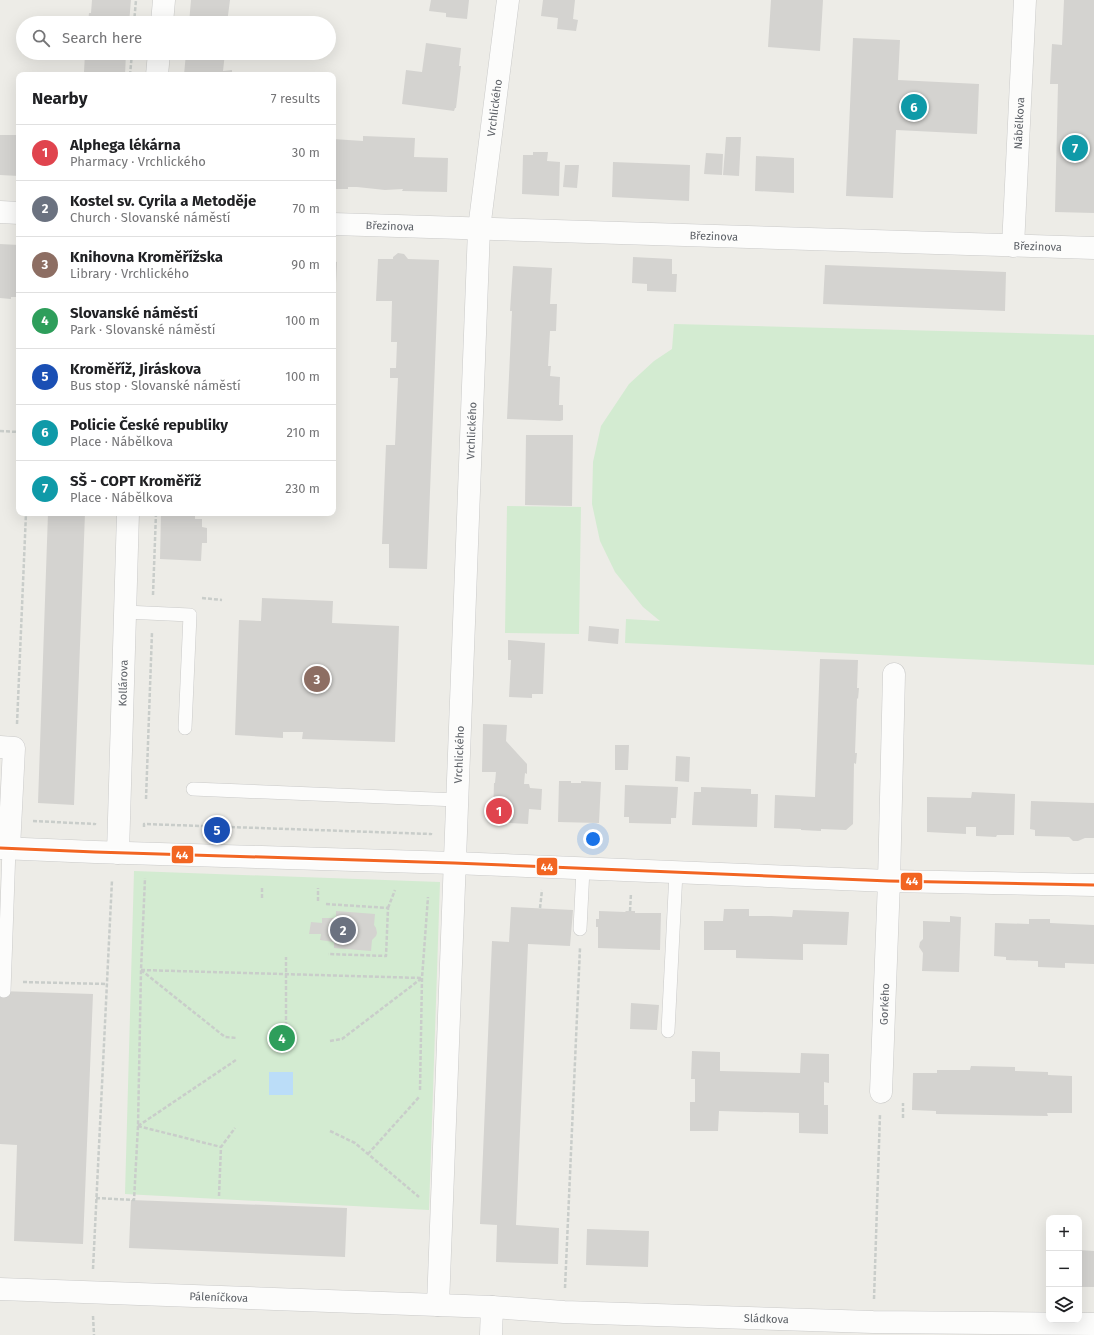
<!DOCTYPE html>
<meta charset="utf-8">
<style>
body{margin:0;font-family:"Fira Sans",sans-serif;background:#f6f6f6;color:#202124}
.controls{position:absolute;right:12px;bottom:12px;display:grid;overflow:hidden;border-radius:8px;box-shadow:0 4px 16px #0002}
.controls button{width:36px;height:36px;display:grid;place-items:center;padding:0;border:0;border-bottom:1px solid #e0e0e0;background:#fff;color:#202124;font:20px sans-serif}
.you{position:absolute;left:593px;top:839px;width:14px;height:14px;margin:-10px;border:3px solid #fff;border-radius:50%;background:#1a73e8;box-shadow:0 0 0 6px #1a73e833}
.badge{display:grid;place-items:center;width:26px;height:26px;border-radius:50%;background:#111827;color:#fff;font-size:13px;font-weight:700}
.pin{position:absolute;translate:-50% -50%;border:2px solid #fff;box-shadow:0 1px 4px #0006}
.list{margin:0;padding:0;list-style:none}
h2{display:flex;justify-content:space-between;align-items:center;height:52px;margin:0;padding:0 16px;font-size:17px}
h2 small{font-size:13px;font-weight:400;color:#757577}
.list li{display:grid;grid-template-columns:26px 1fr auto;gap:12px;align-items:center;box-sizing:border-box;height:56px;padding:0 16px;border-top:1px solid #e0e0e0}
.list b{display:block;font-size:15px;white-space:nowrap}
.list p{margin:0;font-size:13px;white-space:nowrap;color:#757577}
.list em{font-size:13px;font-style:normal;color:#757577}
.icon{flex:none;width:22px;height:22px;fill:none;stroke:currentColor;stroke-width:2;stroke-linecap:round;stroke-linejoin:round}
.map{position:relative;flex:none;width:1094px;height:1335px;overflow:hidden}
.search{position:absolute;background:#fff;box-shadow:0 4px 16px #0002;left:16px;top:16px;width:320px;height:44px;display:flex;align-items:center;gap:10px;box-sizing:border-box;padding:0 14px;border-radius:22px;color:#757577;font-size:15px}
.panel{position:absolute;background:#fff;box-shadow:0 4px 16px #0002;left:16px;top:72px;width:320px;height:444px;border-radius:8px}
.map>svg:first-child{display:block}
.green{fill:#d3ebd1}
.water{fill:#bbddf8}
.building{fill:#d4d3d0}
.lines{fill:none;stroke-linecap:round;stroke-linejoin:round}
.lane-casing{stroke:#cacac9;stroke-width:14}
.street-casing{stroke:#cacac9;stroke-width:23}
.path{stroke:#c9cdca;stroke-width:2.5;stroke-dasharray:4 2;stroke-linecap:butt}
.lane{stroke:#fcfcfb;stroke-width:13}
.street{stroke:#fcfcfb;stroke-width:22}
.bus-1-casing{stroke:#fff;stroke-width:6}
.bus-1{stroke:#f26522;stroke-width:3}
.labels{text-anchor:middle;stroke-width:3;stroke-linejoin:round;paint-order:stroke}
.street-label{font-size:11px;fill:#5c6066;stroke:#fff}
.line-badge{stroke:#fff;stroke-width:1.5}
.badge-label{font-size:11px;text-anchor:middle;font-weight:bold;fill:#fff}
</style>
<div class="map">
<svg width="1094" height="1335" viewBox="0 0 1094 1335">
<rect width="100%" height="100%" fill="#edece7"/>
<path class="green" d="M674 324 1094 335V665L625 643 626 619 660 621 643 607 615 572 600 541 592 504 593 462 601 426 629 384 654 361 672 349Z
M507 506 581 507 579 634 505 633Z
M134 871 440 882 429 1210 125 1194Z"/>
<path class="water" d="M269 1072H293V1095H269Z"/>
<path class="building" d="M92 0H131L129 23H88L89 13H91Z
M191 0H230L227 23H189Z
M431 0H469L467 19 446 17V13L429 11Z
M543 0H575L573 19 578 20 576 31 557 29 558 18 541 16Z
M771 0H823L820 51 768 47Z
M1064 0H1094V213L1055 212 1058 84H1050L1052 44 1062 45Z
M853 38 900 40 898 80 979 84 977 134 896 130 893 198 846 196Z
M426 43 461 48 459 66H461L456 108H455L454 111 402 104 406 70 422 72Z
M85 53H126L125 75H82V72H84Z
M186 53H225L223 71 232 70V75H184Z
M0 135H19V176L0 175Z
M363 136 415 138 414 157 448 158 447 192 402 191 403 189 385 190 357 187H348V189H333V139L363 141Z
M726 137H741L739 176 723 175Z
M533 152H548L547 161 560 162 559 196 522 194 523 155H533Z
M706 153 723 154 722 175 704 174Z
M756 156 794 158V193L755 191Z
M613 162 690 165 689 201 612 197Z
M565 165H579L577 188 563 187Z
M0 244 19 245V297H11V299L0 298Z
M398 253 404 254 408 259 439 260 427 569 389 568V544H382L386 445H395L398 378H390V368H396L397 342H391L392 301H376L378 259H393V257Z
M633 257 672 259V274H677L676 292 647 291V284L632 283Z
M333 261 337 262 335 304H333Z
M825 265 1006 272 1005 311 823 304Z
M513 266 552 268 550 304H557L556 331H550L548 366H551L550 376 560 377 559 405H563V420L560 421 507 419 512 311H510Z
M526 435H573L572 506 525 505Z
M48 513H85L74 805 38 803Z
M161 513H195V519H202V527L207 528V543H202L201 561 160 559Z
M262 598 333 601 332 623 399 626 395 742 302 739 303 732H283V738L235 735 239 620 261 621Z
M589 626 619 629 618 644 588 641Z
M508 640 545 643 543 694H532V698L509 697 511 660H508Z
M820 659 858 660 857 688H859L858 699 857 698 855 753H857L856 764 854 763 853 824 846 830 821 829V831L801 830V829L774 828 775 795 815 797Z
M483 724 507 725 506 741 527 764V774L525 773 524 784H529L530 788 542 789 541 810 529 809 528 824 509 823 510 818 493 817 494 783H495L496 772H482Z
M615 745H629L628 770H615Z
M676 756 690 757 689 782 675 781Z
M559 781H571V783H581V781L601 782 599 823 558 822Z
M625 785 678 787 676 818H671V824L629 823V817H624Z
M701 787 751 789V794H758L757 827 692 825 694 792H701Z
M972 792 1015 794 1014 835H997L996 837 976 836V827H966V834L927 832V797L971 798Z
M1031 801 1094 803V838H1085L1078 841H1073L1069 837 1035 836V830L1030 829Z
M511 907 573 910 570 946 528 944 516 1225 559 1228 558 1264 496 1262 497 1225 480 1224 492 941 509 942Z
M724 909H749V916H771L792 917 793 910 849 912 847 945 803 944V960L736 958V950H704V921H723Z
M336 911 375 914 374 925 376 928 377 933 376 936 372 940 371 951 334 948V942L320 940 321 934H309L311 922 322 923V918H336Z
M599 911 625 912 626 911H635V913H661L660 950 598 948V927H596V919H599Z
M950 916 961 917 959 972 922 971 923 953 919 947 920 942 923 939V921L950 922Z
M1029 919H1050V923L1094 925V964L1065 963V968L1038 967V961L1006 960V957L994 956 995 923 1029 924Z
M0 991 93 994 83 1244 14 1241 17 1145 0 1144Z
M631 1003 659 1005 657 1030 630 1029Z
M692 1051 720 1052V1071L800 1073 801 1053 829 1054V1083L824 1082V1105H828V1134L799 1133V1113L719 1111 718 1131H690V1102H695V1079H691Z
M971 1066 1015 1067V1071L1048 1072V1075L1072 1076V1113H1047L1048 1116 936 1114V1111L912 1110 913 1073H937V1070H970Z
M131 1200 347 1208 345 1257 129 1248Z
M587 1229 649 1231 648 1267 586 1265Z
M1079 1250 1094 1251V1287H1082V1289H1079Z"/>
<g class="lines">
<defs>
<path id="lane" d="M125 612 190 615 185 728
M193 789 457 800
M580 929 583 869
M4 991 9 848
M668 1031 676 872"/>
<g id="street">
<path d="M162 23 164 0"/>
<path d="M157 75 159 53"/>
<path d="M0 212 19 213"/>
<path id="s1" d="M333 224 1094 248"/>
<path id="s2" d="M1013 246 1025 0"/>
<path d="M0 747 14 748 9 848"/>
<path d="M0 848 95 852 454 863 889 881 1094 885"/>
<path id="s3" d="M118 853 128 513"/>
<path id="s4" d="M881 1092 889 881 894 674"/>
<path id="s5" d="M0 1289 492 1307 564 1312 873 1322 1094 1324"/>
<path id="s6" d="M438 1305 479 229 508 0"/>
<path d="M491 1335 492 1307"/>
</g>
</defs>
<use href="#lane" class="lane-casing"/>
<use href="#street" class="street-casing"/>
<path class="path" d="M134 23 136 0
M130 75 132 53
M0 431 19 432
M153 595 156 513
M202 598 222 600
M17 724 26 513
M146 799 152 632
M33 821 95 824V823
M144 827V824L431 834V833
M262 898V886
M318 901V888
M326 904 388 908 386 956 328 954
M388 908 395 890
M540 908 542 890
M630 911 631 893
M141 970 422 978
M141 970 225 1037 237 1038
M23 982 107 984
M286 1038V957
M330 1041 342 1039 422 978
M420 1090 422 978 428 897
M903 1118V1103
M138 1126 236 1060
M138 1126 221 1147
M330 1131 355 1143 419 1197
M368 1154 420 1096
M219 1196 221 1147 235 1128
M96 1198 134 1200 138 1126 141 970 145 878
M93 1269 112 880
M565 1288 580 948
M874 1299 880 1114
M93 1316 94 1335"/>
<use href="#lane" class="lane"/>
<use href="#street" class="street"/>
<defs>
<path id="bus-1" d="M0 848 95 852 454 863 889 881 1094 885"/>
</defs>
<use href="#bus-1" class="bus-1-casing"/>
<use href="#bus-1" class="bus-1"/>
</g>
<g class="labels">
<g class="street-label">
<text dy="4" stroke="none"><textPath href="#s6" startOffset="1199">Vrchlického</textPath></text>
<text dy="4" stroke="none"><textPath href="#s2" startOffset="123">Nábělkova</textPath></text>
<text dy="4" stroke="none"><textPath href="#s1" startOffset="57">Březinova</textPath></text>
<text dy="4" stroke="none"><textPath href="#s1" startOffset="381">Březinova</textPath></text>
<text dy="4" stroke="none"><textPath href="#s1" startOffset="705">Březinova</textPath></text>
<text dy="4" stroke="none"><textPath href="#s6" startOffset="875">Vrchlického</textPath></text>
<text dy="4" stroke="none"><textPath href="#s3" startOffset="170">Kollárova</textPath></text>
<text dy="4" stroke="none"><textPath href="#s6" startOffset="551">Vrchlického</textPath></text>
<text dy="4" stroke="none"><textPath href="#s4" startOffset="88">Gorkého</textPath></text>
<text dy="4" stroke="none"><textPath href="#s5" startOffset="219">Páleníčkova</textPath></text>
<text dy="4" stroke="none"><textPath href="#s5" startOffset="767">Sládkova</textPath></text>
</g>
</g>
<g class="line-badge">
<rect x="171" y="845" width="23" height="19" rx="4" fill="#f26522"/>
<rect x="536" y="857" width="22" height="19" rx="4" fill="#f26522"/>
<rect x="900" y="872" width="23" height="19" rx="4" fill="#f26522"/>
</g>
<g class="badge-label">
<text x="182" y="859">44</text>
<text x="547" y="871">44</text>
<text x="912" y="885">44</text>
</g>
</svg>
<div class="controls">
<button>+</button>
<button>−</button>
<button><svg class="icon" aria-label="layers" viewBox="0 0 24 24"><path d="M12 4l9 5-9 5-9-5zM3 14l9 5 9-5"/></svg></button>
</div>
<div class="you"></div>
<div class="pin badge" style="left:499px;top:811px;background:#e0444e">1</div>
<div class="pin badge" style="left:343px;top:930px;background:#6b7280">2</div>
<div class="pin badge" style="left:317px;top:679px;background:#8d6e63">3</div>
<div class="pin badge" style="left:282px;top:1038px;background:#2e9e5b">4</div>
<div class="pin badge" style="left:217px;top:830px;background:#1a4fb4">5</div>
<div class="pin badge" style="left:914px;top:107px;background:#0f9aa8">6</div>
<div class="pin badge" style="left:1075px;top:148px;background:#0f9aa8">7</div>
<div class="search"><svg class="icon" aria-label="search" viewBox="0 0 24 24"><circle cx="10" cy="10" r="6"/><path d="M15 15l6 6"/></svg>Search here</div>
<section class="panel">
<h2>Nearby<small>7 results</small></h2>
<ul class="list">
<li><span class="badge" style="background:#e0444e">1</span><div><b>Alphega lékárna</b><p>Pharmacy · Vrchlického</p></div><em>30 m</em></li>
<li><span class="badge" style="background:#6b7280">2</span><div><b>Kostel sv. Cyrila a Metoděje</b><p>Church · Slovanské náměstí</p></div><em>70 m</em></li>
<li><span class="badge" style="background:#8d6e63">3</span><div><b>Knihovna Kroměřížska</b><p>Library · Vrchlického</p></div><em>90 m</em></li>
<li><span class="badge" style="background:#2e9e5b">4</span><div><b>Slovanské náměstí</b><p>Park · Slovanské náměstí</p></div><em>100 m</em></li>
<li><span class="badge" style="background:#1a4fb4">5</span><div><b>Kroměříž, Jiráskova</b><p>Bus stop · Slovanské náměstí</p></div><em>100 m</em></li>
<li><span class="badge" style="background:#0f9aa8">6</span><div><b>Policie České republiky</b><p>Place · Nábělkova</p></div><em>210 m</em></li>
<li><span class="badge" style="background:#0f9aa8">7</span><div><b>SŠ - COPT Kroměříž</b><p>Place · Nábělkova</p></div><em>230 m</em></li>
</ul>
</section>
</div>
